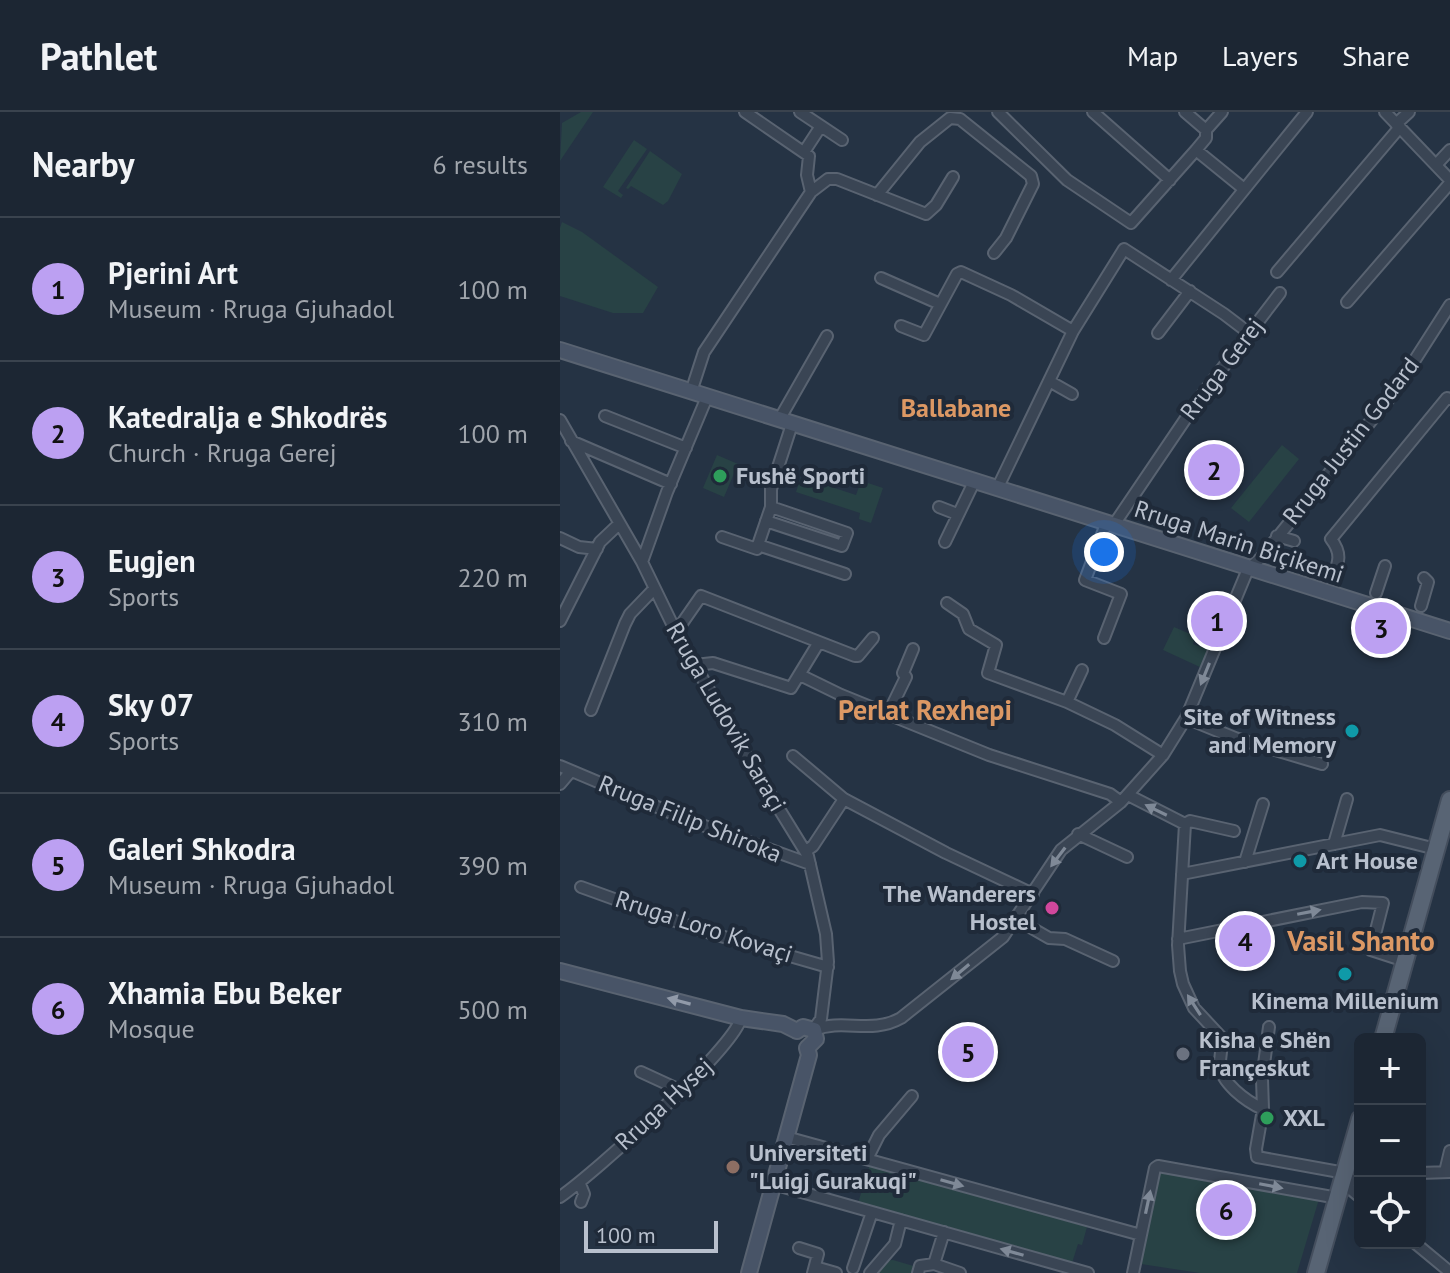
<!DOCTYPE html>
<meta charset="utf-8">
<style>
body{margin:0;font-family:"PT Sans",sans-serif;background:#252e3b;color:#f1f3f6}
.controls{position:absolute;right:24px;bottom:24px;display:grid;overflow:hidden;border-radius:12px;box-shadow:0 8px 32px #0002}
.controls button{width:72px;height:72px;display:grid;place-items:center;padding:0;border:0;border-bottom:2px solid #3a434e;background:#1c2633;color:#f1f3f6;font:40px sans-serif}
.scale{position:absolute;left:24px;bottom:20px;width:134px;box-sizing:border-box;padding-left:8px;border:4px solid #b8c0cd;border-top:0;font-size:22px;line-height:28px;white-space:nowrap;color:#b8c0cd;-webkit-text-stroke:6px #1f2a39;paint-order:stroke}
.you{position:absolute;left:544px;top:440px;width:28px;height:28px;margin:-20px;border:6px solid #fff;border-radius:50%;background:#1a73e8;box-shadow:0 0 0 12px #1a73e833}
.badge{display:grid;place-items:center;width:52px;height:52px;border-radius:50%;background:#bca0f2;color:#111;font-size:26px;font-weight:700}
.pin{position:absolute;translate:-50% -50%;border:4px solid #fff;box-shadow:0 2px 8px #0006}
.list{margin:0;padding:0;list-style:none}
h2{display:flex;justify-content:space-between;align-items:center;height:104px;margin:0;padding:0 32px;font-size:34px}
h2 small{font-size:26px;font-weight:400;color:#a0a5ac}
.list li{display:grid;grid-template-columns:52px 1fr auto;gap:24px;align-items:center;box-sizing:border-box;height:144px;padding:0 32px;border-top:2px solid #3a434e}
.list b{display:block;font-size:30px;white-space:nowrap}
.list p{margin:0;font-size:26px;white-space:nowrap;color:#a0a5ac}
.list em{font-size:26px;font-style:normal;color:#a0a5ac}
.icon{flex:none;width:44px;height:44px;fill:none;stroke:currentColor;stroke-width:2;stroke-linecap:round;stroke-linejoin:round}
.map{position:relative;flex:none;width:890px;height:1161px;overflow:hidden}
header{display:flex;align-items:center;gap:48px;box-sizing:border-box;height:112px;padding:0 40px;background:#1c2633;border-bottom:2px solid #3a434e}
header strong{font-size:38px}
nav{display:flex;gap:44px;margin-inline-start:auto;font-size:28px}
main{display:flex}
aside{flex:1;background:#1c2633}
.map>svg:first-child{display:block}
.green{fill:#284245}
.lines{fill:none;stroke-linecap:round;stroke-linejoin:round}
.street-casing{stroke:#596371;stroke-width:14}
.secondary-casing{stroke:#596371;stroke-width:18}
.primary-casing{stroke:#444e5d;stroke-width:20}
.street{stroke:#3a4554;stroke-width:10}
.secondary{stroke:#485467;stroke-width:14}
.primary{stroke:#586474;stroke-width:16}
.oneway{fill:#7f8997}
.oneway2{fill:#919aa9}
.leisure-dot{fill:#2e9e5b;stroke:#1f2a39;stroke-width:3}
.culture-dot{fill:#0f9aa8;stroke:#1f2a39;stroke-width:3}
.hotel-dot{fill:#d1479c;stroke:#1f2a39;stroke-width:3}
.worship-dot{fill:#6b7280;stroke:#1f2a39;stroke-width:3}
.education-dot{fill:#8d6e63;stroke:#1f2a39;stroke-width:3}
.labels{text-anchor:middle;stroke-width:8;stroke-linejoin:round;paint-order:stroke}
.street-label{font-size:24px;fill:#b8c0cd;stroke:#1f2a39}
.poi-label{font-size:24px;font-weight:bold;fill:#b8c0cd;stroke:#1f2a39;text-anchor:start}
.neighbourhood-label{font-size:26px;font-weight:bold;fill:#dc9864;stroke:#1f2a39}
.quarter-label{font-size:28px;font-weight:bold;fill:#dc9864;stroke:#1f2a39}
</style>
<header>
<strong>Pathlet</strong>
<nav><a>Map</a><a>Layers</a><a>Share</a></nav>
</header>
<main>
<aside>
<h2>Nearby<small>6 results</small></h2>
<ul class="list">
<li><span class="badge">1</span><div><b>Pjerini Art</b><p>Museum · Rruga Gjuhadol</p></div><em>100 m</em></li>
<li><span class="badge">2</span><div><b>Katedralja e Shkodrës</b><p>Church · Rruga Gerej</p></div><em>100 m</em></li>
<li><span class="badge">3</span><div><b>Eugjen</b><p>Sports</p></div><em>220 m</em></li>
<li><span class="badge">4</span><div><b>Sky 07</b><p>Sports</p></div><em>310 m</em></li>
<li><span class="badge">5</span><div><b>Galeri Shkodra</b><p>Museum · Rruga Gjuhadol</p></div><em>390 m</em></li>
<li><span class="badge">6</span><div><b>Xhamia Ebu Beker</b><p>Mosque</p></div><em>500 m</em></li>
</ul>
</aside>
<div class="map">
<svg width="890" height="1161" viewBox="0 0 890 1161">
<rect width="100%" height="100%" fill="#253344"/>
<path class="green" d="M21 0H33L0 49 2 11Z
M74 28 87 37 58 79 63 83 61 86 43 75Z
M90 39 122 62 108 89 103 93 71 74 68 77 66 76Z
M2 110 22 120 98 175 83 201H53L0 184V116Z
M722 333 739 347 689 410 671 396Z
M157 343 178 352 164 385 143 376Z
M241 365 296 383 300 372 307 374 308 371 323 376 311 411 299 407 300 401 236 380Z
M659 419 688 440 680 442 651 432Z
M614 515 635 524 633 532 649 538 642 556 603 538Z
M310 1052 527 1115 522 1133 518 1132 512 1151 298 1091Z
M599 1057 759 1087 737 1161H640L581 1152Z
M333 1148 357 1155 355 1161H312L322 1149Z"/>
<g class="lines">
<defs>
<path id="street" d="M185 0 249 44 247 63 251 80
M240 0 282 28
M438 0 507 68 571 111 636 38 646 26V18L662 0
M533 0 610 68
M625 0 646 18
M825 0 890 68
M836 12 849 0
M636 38 684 77
M244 40 261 14
M876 53 890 38
M317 83 360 30 390 6 400 7 471 64 473 72 446 126 434 141
M717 160 840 15
M321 166 380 192
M611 168 747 0
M787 190 890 71
M341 214 364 223 397 162 401 160 451 183 513 219
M598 221 630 179
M489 269 512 282
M131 280 144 240 251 80 268 67H277L366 102 376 93 393 65
M45 304 126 336
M0 308 82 450 116 520 192 653 248 744 266 822 268 850 261 907 253 918
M219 308 267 224
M11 329 111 372
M437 377 513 219 564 137 664 202 689 221
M379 395 397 402
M206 409 282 434 287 421 211 395
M553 414 641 284 720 181
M717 424 734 429
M162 425 197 437 198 433 285 462
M0 426 19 435 37 437
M385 430 414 370
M198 433 211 395V377L232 312
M82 450 107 380 147 285
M773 465C779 450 782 441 771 427L887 286 890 287
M816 481 825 454
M387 491 403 502 409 517 436 533 428 561 507 590 555 613 603 643
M861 494 868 470 864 466
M0 509 40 430 59 412
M116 520 141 484 295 544H298L313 526
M544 526 561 482 525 468 546 412
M135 553 153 551 231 576 259 530
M240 563 281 583 429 643 550 682 561 690
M507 590 522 558
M31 598 65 512 70 502 94 477
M328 602 346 565 343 561 353 537
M626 606 675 626 762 652
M233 644 284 687 386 741 473 782
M0 654 128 708 250 752
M0 672 11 659
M568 683 625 712 630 709 674 719
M625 712 618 833 620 859 623 872 634 896 661 925C663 935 660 942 660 951 659 970 687 990 703 997
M518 722 567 745
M774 732 787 687
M246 739 253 734 284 687
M685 750 703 692
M622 762 820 723 876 737
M21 775 140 818 268 855
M456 807 489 826 505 827 553 849
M618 827 802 790 823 791 811 838 845 849
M709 915 702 967 703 997 696 1037 697 1045 785 1061
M254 918C284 906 311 923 341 906L443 825 501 738 561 690 603 643 626 606 688 457 701 446 835 279 890 193
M81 960 120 978
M226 1025 581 1123
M307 1047 319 1023 352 984
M885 1060 890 1039
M860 1061 890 1060
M782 1070 800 1085
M782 1070 800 1067
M20 1072 24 1082 21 1090
M213 1072 528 1161
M0 1085C32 1063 173 938 181 906
M855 1131 890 1160
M239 1136 258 1142 253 1161
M374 1152 384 1120
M255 1155 276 1161
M293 1156 312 1100
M310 1161 335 1132 341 1108
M358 1161 360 1154 374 1152 400 1161
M573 1161 595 1056 598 1054 778 1086"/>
<path id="secondary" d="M0 238 890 519
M0 859 181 906 223 912 237 919
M237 919 243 915 254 918 256 927 247 936
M189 1161 249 943 247 936"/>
<path id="primary" d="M823 927 890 688
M756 1161 800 1007"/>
</defs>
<use href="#street" class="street-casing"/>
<use href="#secondary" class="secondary-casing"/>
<use href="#primary" class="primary-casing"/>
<use href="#street" class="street"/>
<use href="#secondary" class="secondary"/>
<use href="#primary" class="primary"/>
</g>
<defs><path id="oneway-solid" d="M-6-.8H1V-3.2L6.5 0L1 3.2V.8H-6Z" transform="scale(2)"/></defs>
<g class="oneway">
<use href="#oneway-solid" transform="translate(645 562) rotate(112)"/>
<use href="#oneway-solid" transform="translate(596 698) rotate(-154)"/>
<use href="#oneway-solid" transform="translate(498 745) rotate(127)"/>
<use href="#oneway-solid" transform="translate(749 800) rotate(-11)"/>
<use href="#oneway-solid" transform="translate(400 860) rotate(140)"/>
<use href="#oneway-solid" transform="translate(634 893) rotate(-123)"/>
<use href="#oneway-solid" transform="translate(392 1071) rotate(16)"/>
<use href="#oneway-solid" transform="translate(711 1074) rotate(11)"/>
<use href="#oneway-solid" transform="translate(588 1090) rotate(-78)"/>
<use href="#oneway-solid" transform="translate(452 1140) rotate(-164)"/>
</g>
<use class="oneway2" href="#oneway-solid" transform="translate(119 889) rotate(-165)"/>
<g class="leisure-dot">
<circle cx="160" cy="364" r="8"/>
<circle cx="707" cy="1006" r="8"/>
</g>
<g class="culture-dot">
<circle cx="792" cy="619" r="8"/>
<circle cx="740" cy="749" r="8"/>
<circle cx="785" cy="862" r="8"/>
</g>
<circle class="hotel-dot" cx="492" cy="796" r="8"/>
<circle class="worship-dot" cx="623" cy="942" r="8"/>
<circle class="education-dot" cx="173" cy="1055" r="8"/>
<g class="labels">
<g class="street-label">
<text transform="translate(662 257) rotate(-53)" y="8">Rruga Gerej</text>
<text transform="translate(791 329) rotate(-52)" y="8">Rruga Justin Godard</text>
<text transform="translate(679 430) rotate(18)" y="8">Rruga Marin Biçikemi</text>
<text transform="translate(166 605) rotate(60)" y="8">Rruga Ludovik Saraçi</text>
<text transform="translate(130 707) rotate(22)" y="8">Rruga Filip Shiroka</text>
<text transform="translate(144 815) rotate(18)" y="8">Rruga Loro Kovaçi</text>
<text transform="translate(104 992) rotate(-43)" y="8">Rruga Hysej</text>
</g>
<g class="poi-label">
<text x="176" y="372">Fushë Sporti</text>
<text x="776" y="613" text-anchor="end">Site of Witness<tspan x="776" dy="28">and Memory</tspan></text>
<text x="756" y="757">Art House</text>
<text x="476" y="790" text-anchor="end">The Wanderers<tspan x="476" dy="28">Hostel</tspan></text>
<text x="785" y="897" text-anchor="middle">Kinema Millenium</text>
<text x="639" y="936">Kisha e Shën<tspan x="639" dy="28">Françeskut</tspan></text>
<text x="723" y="1014">XXL</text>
<text x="189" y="1049">Universiteti<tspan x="189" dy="28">"Luigj Gurakuqi"</tspan></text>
</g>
<g class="neighbourhood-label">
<text x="396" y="305">Ballabane</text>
</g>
<g class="quarter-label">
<text x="365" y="608">Perlat Rexhepi</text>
<text x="801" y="839">Vasil Shanto</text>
</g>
</g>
</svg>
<div class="controls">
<button>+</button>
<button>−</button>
<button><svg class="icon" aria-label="locate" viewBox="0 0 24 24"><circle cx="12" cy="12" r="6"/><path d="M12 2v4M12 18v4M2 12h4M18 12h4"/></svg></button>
</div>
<div class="scale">100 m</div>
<div class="you"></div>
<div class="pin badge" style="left:657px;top:509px">1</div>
<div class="pin badge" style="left:654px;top:358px">2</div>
<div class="pin badge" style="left:821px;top:516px">3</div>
<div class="pin badge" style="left:685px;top:829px">4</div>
<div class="pin badge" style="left:408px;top:940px">5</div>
<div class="pin badge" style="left:666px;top:1098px">6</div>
</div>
</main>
